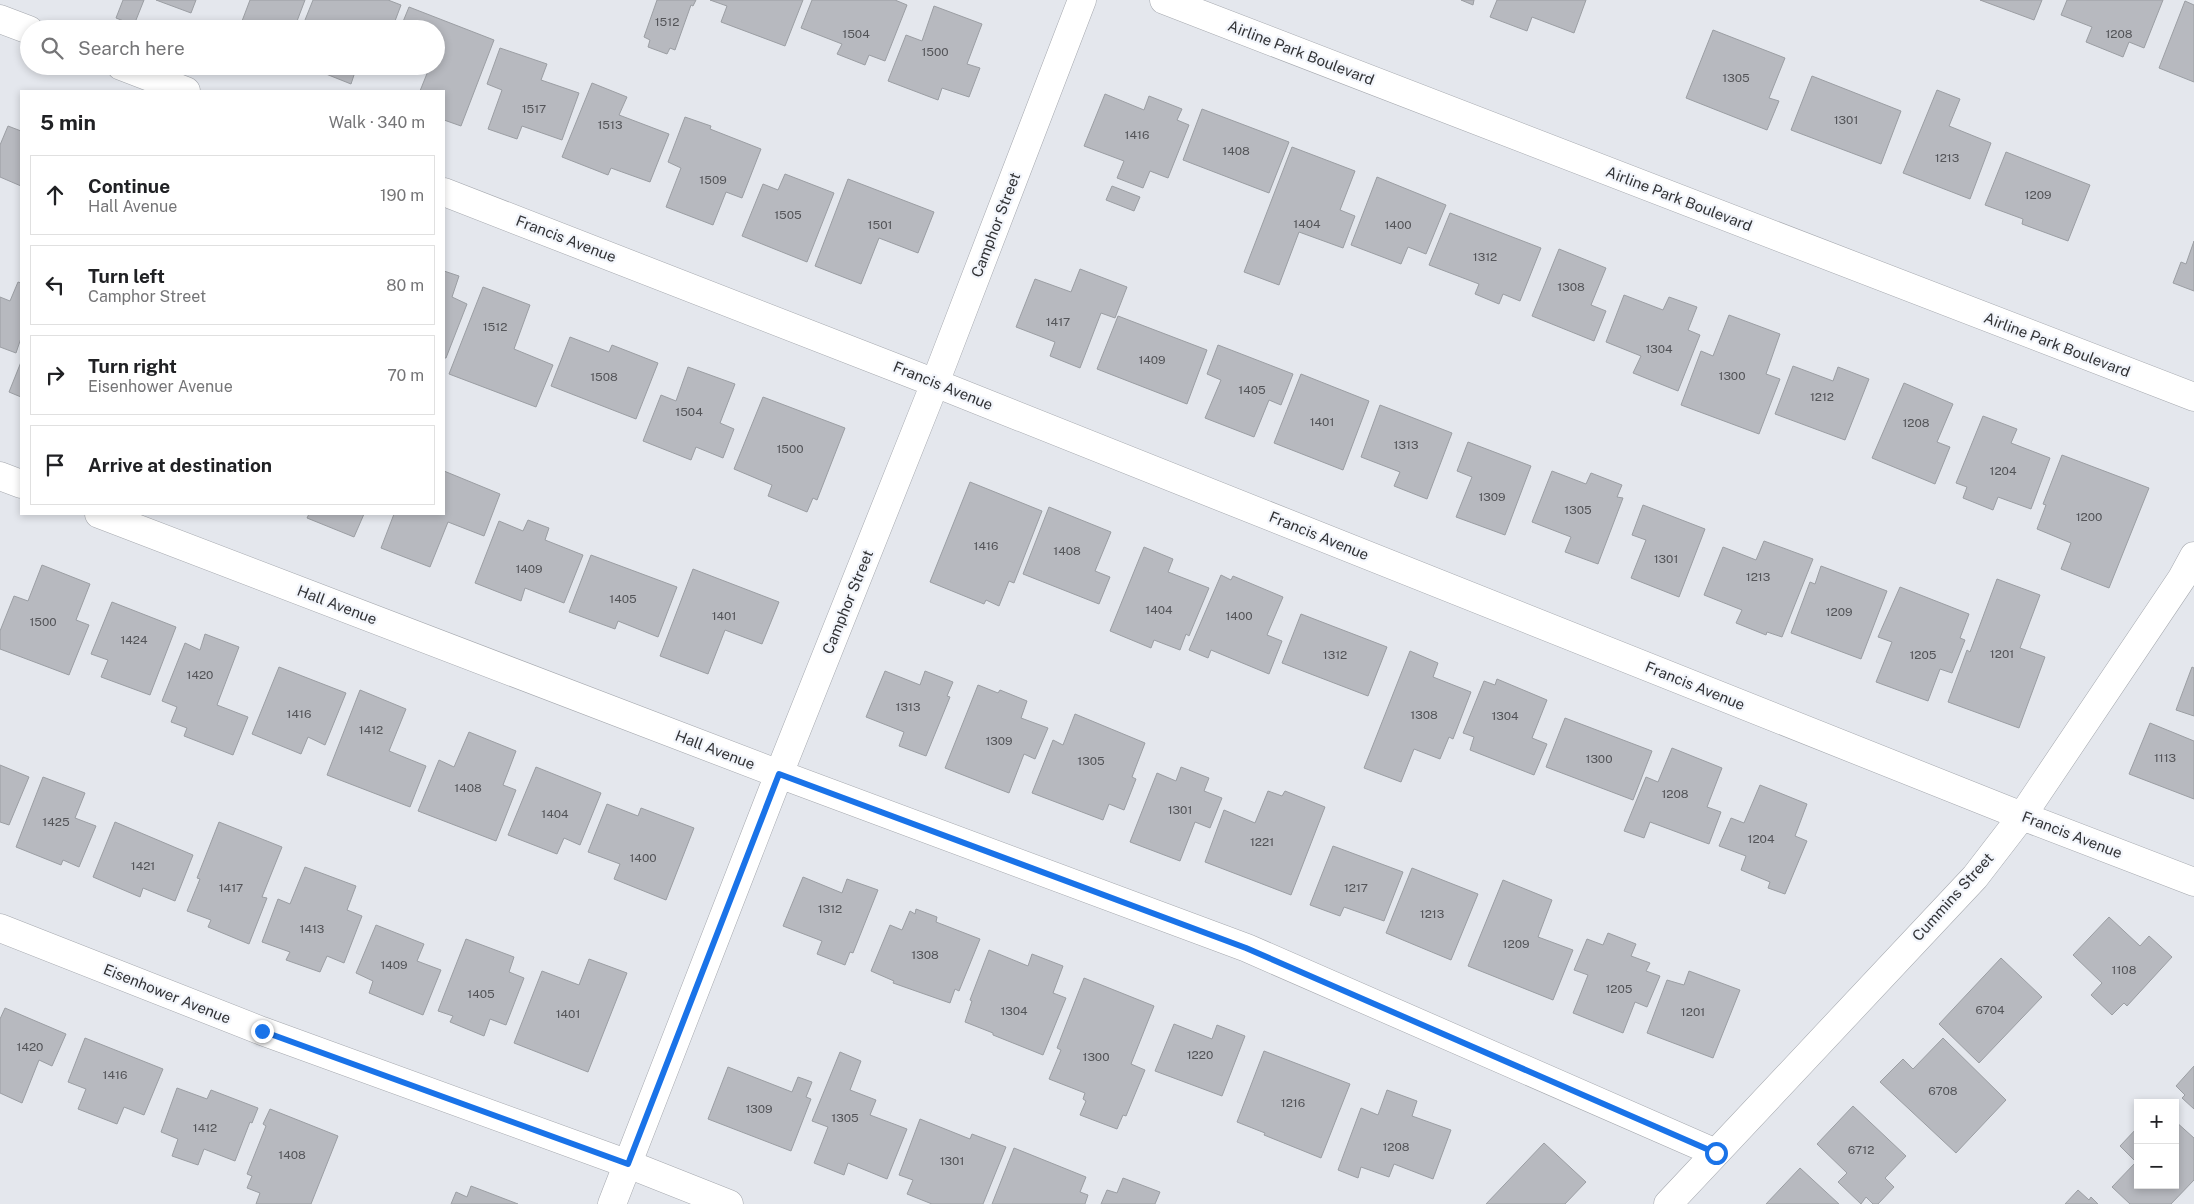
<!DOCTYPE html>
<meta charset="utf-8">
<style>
body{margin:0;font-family:"Public Sans",sans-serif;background:#f6f6f6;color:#202124}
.controls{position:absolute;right:15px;bottom:15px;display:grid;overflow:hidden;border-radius:0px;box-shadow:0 2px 8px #0003}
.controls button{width:45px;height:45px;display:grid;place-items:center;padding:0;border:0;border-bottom:1px solid #e0e0e0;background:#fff;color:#202124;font:25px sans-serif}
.stop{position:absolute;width:15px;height:15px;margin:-11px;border:4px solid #1a73e8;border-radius:50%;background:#fff}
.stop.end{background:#1a73e8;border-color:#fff;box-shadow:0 1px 5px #0008}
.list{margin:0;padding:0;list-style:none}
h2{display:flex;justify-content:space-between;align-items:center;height:65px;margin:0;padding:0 20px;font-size:21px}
h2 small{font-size:16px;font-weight:400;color:#757577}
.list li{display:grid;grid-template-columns:32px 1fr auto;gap:15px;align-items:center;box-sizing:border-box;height:80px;margin:0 10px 10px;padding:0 10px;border:1px solid #e0e0e0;border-radius:0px}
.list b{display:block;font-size:19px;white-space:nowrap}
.list p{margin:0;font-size:16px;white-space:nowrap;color:#757577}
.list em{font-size:16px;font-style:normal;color:#757577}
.icon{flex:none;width:28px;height:28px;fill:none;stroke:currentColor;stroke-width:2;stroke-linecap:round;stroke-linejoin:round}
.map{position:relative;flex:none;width:2194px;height:1204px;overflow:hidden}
.search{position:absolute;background:#fff;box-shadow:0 2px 8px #0003;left:20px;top:20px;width:425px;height:55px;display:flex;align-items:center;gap:12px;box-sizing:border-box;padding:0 18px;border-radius:28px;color:#757577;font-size:19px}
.panel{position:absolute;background:#fff;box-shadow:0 2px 8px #0003;left:20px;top:90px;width:425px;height:425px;border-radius:0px}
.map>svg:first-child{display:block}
.building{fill:#b7b9bf;stroke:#9b9ea3}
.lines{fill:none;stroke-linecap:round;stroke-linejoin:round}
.minor-casing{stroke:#a5a8ae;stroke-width:29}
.tertiary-casing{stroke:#a5a8ae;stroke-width:29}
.minor{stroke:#fff;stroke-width:28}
.tertiary{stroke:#fff;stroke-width:28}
.route{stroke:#1a73e8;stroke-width:6}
.labels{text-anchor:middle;stroke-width:4.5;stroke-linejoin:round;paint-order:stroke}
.number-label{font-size:12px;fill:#535458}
.street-label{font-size:15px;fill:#323336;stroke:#f2f5fb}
</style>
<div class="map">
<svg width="2194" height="1204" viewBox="0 0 2194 1204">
<rect width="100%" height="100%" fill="#e4e7ed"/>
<path class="building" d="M123 0H144L134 25 116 18Z
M156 0H196L191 13Z
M250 0H305L294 29H239Z
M313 0H388L401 5 392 29H313L303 25Z
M657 0H696L693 6 691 5 675 50 670 48 667 54 648 47 650 40 644 37Z
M710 0H803L785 46 721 22 727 6Z
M812 0H895L907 5 885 61 869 55 865 65 837 54 842 44 801 28Z
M1461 0H1474L1473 5Z
M1497 0H1586L1574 33 1532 17 1527 31 1490 17Z
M1980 0H2042L2034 20Z
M2067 0H2163L2144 48 2129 42 2123 57 2086 42 2092 27 2061 15Z
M2185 1 2194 5V82L2159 68Z
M934 6 982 24 967 64 980 68 969 97 942 88 938 100 888 81 906 35 922 41Z
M409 7 494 40 461 126 444 120V91H420L430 66H436V29H400Z
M1713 30 1785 58 1769 98 1779 101 1767 130 1686 98Z
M500 48 547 64 541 80 579 93 562 140 522 126 517 139 488 129 502 90 487 84Z
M306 66H357L351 84Z
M1812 76 1901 111 1881 164 1791 130Z
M592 83 627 97 619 115 669 134 650 182 611 168 608 175 562 157Z
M1937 90 1960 99 1949 126 1991 143 1970 199 1903 173Z
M1105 94 1144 110 1149 96 1182 109 1177 120 1189 125 1168 178 1150 171 1143 188 1117 178 1124 161 1084 146Z
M1202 109 1289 142 1269 193 1183 160Z
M685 117 711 126 710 129 761 149 742 198 726 192 713 225 666 207 681 168 668 162Z
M8 126 21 131V186L0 177V145Z
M1292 147 1355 171 1340 210 1355 216 1343 248 1299 232 1279 285 1244 272Z
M2006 152 2090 185 2068 241 2022 224 2023 219 1985 205Z
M785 174 834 193 807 262 742 236 763 184 778 190Z
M1377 177 1446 205 1426 254 1408 247 1401 264 1351 245Z
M848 179 934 212 918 253 879 238 861 284 815 266Z
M1112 186 1140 197 1134 211 1106 200Z
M1450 213 1541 248 1520 301 1503 294 1499 304 1475 294 1479 284 1429 265Z
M2194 241V291L2173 283 2181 262 2186 264Z
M1559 249 1606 268 1591 305 1606 311 1594 341 1532 316Z
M1080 269 1127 287 1115 318 1101 313 1080 368 1050 356 1055 342 1016 327 1035 279 1071 292Z
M444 271 459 276 452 297 467 304 446 358H444Z
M18 282 21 283V338L16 353 0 347V297L10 301Z
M483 287 530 305 514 349 553 365 536 407 449 374Z
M1624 295 1663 310 1669 297 1697 307 1688 330 1700 335 1678 391 1633 373 1641 356 1606 342Z
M1729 315 1780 334 1766 374 1780 379 1759 434 1681 405 1701 351 1713 356Z
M1118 316 1207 350 1187 404 1097 369Z
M570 337 609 352 612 345 658 363 636 419 551 386Z
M1218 345 1293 374 1281 405 1269 400 1254 437 1205 418 1221 380 1207 374Z
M21 362V397L9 392Z
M1793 366 1833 381 1838 367 1869 379 1845 440 1775 414Z
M688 367 735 384 720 423 734 429 723 458 696 447 691 460 643 441 661 395 676 401Z
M1301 374 1369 401 1343 470 1274 443Z
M1904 383 1953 404 1937 442 1950 447 1935 484 1872 458Z
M763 397 845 428 817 500 813 498 807 512 768 496 772 485 734 469Z
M1380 405 1452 433 1427 499 1394 486 1400 472 1361 457Z
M1983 416 2017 429 2011 443 2050 458 2031 509 1998 497 1993 510 1963 498 1967 487 1956 483Z
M1468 442 1531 466 1505 535 1456 517 1472 477 1457 471Z
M2062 455 2149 488 2109 588 2061 569 2071 543 2037 529 2046 505 2043 504Z
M444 471 500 494 484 536 448 522 430 567 381 548 394 514H444Z
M1552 471 1586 484 1591 473 1622 485 1617 497 1623 498 1598 564 1565 552 1571 537 1532 522Z
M970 482 1042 511 1014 583 1009 581 999 606 986 600 984 604 930 582Z
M1643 505 1705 529 1679 597 1631 578 1646 540 1632 535Z
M1049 507 1111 532 1095 571 1110 577 1099 604 1023 574Z
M309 514H364L354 537 307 518Z
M528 520 549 528 545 540 583 555 564 603 525 588 521 601 475 583 499 521 523 531Z
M1764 541 1813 559 1782 637 1767 632 1766 635 1736 623 1742 610 1704 595 1723 547 1756 560Z
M1144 547 1173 559 1168 572 1209 588 1189 636 1186 634 1180 650 1154 640 1151 648 1110 631Z
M591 555 677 587 658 637 618 621 615 629 569 612Z
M42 565 90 584 76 620 89 625 69 675 0 649V631L14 596 28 601Z
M1821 566 1887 591 1861 659 1791 633 1810 582 1815 584Z
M693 569 779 602 762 644 725 630 708 674 660 656Z
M1221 575 1231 580 1233 576 1283 597 1267 635 1282 641 1269 674 1211 650 1208 658 1189 650Z
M1997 579 2040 595 2020 648 2045 657 2019 728 1948 702 1967 650 1970 652Z
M1900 587 1969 614 1960 638 1965 640 1952 673 1940 669 1928 701 1876 682 1892 642 1878 637Z
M112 602 176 627 150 695 101 677 108 660 91 654Z
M1301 614 1387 647 1368 696 1282 663Z
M205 634 239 647 217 705 248 717 233 755 184 736 187 728 171 722 177 707 162 701 185 643 200 650Z
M1410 651 1438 663 1433 677 1471 692 1453 739 1449 737 1440 759 1414 749 1401 782 1364 768Z
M279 667 346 693 325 745 308 737 301 754 252 734Z
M2192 667 2194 668V716L2176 710Z
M885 671 920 685 925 671 953 682 947 696 950 697 926 756 899 746 904 732 866 717Z
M1497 679 1547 700 1532 738 1547 744 1534 775 1470 750 1474 737 1463 733 1484 681 1495 685Z
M978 685 998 693 1000 690 1027 701 1021 718 1048 728 1035 759 1024 754 1009 793 945 768Z
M360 690 406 709 389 751 426 766 410 807 327 775Z
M1075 714 1145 743 1132 777 1136 779 1124 810 1109 804 1103 820 1032 793 1053 740 1063 745Z
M1565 718 1652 751 1633 800 1546 767Z
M2150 723 2194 741V799L2129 774Z
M469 732 516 751 503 785 516 790 496 841 418 811 439 760 454 767Z
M1672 748 1722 768 1707 807 1721 812 1709 844 1650 822 1644 838 1624 831 1646 777 1658 782Z
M0 765 29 777 9 825 0 822Z
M536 767 601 793 580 845 564 838 557 854 508 835Z
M1181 767 1209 778 1204 791 1222 798 1210 828 1195 822 1180 861 1130 842 1157 773 1176 781Z
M43 777 85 793 75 818 96 826 79 867 63 860 61 865 16 847Z
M1760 785 1807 804 1795 836 1807 841 1785 894 1768 888 1770 882 1741 870 1746 856 1719 846 1731 818 1744 823Z
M1268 791 1282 796 1285 791 1325 807 1291 895 1205 862 1224 810 1255 823Z
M607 804 638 816 641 808 694 828 666 900 614 879 620 864 588 852Z
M115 822 193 855 175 901 143 888 140 897 93 877Z
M219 822 282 847 262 897 267 898 249 944 208 927 211 920 187 911 200 879 197 878Z
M1333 846 1403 872 1384 921 1344 907 1340 916 1310 905Z
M305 867 356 886 347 910 362 916 344 963 327 956 320 972 286 960 290 952 262 942 278 899 290 904Z
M1412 868 1478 894 1451 960 1386 933Z
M803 877 842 893 847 879 878 890 853 953 850 952 845 965 817 954 822 941 783 926Z
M1503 880 1552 900 1538 937 1573 950 1553 1000 1468 966Z
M916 909 937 917 936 922 980 939 959 991 955 989 950 1003 893 983 894 981 871 971 890 925 902 930 910 911 915 914Z
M2109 917 2140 946 2149 936 2172 957 2127 1006 2124 1003 2112 1015 2091 995 2102 983 2073 955Z
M376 925 424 944 417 961 441 970 423 1015 369 993 373 981 356 973Z
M1608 933 1636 944 1631 956 1650 963 1646 971 1660 976 1647 1007 1635 1002 1623 1033 1573 1013 1588 975 1574 970 1587 939 1603 945Z
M466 939 514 957 509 972 524 978 506 1025 490 1019 484 1036 450 1022 453 1016 438 1011Z
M989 950 1028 966 1032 954 1063 966 1053 993 1066 998 1043 1055 993 1035V1033L965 1022 972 1001 970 1000Z
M2001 958 2042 997 1979 1063 1939 1024Z
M589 959 627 973 588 1072 514 1043 542 971 579 985Z
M1689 971 1740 990 1713 1058 1647 1033 1667 980 1684 985Z
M1084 978 1154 1006 1131 1064 1145 1070 1126 1116 1123 1115 1117 1129 1080 1115 1086 1101 1083 1099 1085 1093 1049 1079 1061 1050 1057 1048Z
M5 1008 66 1034 52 1066 39 1060 22 1103 0 1093V1019Z
M1174 1024 1212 1039 1217 1025 1245 1036 1222 1096 1155 1071Z
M85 1038 163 1069 144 1115 124 1107 117 1124 78 1109 86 1089 68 1082Z
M1943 1038 2006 1100 1956 1153 1880 1082 1903 1059 1913 1069Z
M1264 1051 1350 1084 1321 1158 1264 1135 1265 1133 1237 1122Z
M840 1052 861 1061 850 1090 876 1100 870 1115 907 1129 887 1179 848 1163 844 1175 814 1163 828 1127 812 1121Z
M2194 1066V1109L2182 1098 2185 1095 2176 1086Z
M728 1067 792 1092 798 1077 812 1082 806 1097 811 1099 791 1151 708 1119Z
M177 1088 207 1099 211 1090 258 1108 252 1123 250 1122 235 1161 204 1149 198 1165 172 1156 178 1139 161 1132Z
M1387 1090 1417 1101 1412 1116 1451 1130 1433 1179 1394 1164 1389 1177 1361 1167 1358 1178 1338 1170 1361 1108 1378 1115Z
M1853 1106 1906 1156 1885 1178 1894 1187 1878 1204H1873L1866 1197 1861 1204 1838 1182 1847 1173 1817 1144Z
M270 1109 338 1136 311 1204H256L260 1193 247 1188 252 1176 247 1174 266 1126 263 1124Z
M920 1119 970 1139 972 1134 1006 1147 983 1204H932L907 1194 913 1180 899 1175Z
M2175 1121 2194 1138V1180L2171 1204H2130L2112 1187 2136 1162 2120 1146 2138 1127V1185H2175Z
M1544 1143 1586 1182 1565 1204H1486Z
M1014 1148 1086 1177 1080 1192 1088 1195 1085 1204H992Z
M1800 1168 1839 1204H1766Z
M1123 1178 1160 1192 1155 1204H1101L1107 1190 1117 1193Z
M471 1186 518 1204H451L456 1192 467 1197Z
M2078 1190 2089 1200 2091 1197 2098 1204H2065Z"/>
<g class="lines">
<defs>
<path id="minor" d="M0 19 29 30
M121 66 186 91
M444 192 935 383 2022 816 2194 882
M0 476 21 484
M99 514 779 774 1247 948 1716 1153
M0 928 262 1031 628 1164 729 1204
M612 1204 779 774 935 383 1082 0
M1668 1204 1975 877 2022 816 2182 578 2194 556"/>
<path id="tertiary" d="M1164 0 2194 397"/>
</defs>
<use href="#minor" class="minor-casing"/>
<use href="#tertiary" class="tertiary-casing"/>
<use href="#minor" class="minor"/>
<use href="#tertiary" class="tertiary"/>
</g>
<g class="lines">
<path class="route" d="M262 1031 628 1164 779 774 1246 948 1716 1153"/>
</g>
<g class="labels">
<g class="number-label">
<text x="667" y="26">1512</text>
<text x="856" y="38">1504</text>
<text x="2119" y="38">1208</text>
<text x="935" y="56">1500</text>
<text x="1736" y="82">1305</text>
<text x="534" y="113">1517</text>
<text x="1846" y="124">1301</text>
<text x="610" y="129">1513</text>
<text x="1137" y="139">1416</text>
<text x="1236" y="155">1408</text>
<text x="1947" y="162">1213</text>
<text x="713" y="184">1509</text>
<text x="2038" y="199">1209</text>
<text x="788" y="219">1505</text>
<text x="1307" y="228">1404</text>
<text x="880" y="229">1501</text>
<text x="1398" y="229">1400</text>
<text x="1485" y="261">1312</text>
<text x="1571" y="291">1308</text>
<text x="1058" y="326">1417</text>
<text x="495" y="331">1512</text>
<text x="1659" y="353">1304</text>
<text x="1152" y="364">1409</text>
<text x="1732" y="380">1300</text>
<text x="604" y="381">1508</text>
<text x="1252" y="394">1405</text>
<text x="1822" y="401">1212</text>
<text x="689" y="416">1504</text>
<text x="1322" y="426">1401</text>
<text x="1916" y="427">1208</text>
<text x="1406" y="449">1313</text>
<text x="790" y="453">1500</text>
<text x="2003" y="475">1204</text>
<text x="1492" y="501">1309</text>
<text x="1578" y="514">1305</text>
<text x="2089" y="521">1200</text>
<text x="986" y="550">1416</text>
<text x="1067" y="555">1408</text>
<text x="1666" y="563">1301</text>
<text x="529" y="573">1409</text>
<text x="1758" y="581">1213</text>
<text x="623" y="603">1405</text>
<text x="1159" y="614">1404</text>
<text x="1839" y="616">1209</text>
<text x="724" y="620">1401</text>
<text x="1239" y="620">1400</text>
<text x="43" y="626">1500</text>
<text x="134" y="644">1424</text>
<text x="2002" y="658">1201</text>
<text x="1335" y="659">1312</text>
<text x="1923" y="659">1205</text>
<text x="200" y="679">1420</text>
<text x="908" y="711">1313</text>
<text x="299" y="718">1416</text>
<text x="1424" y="719">1308</text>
<text x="1505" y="720">1304</text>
<text x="371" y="734">1412</text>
<text x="999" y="745">1309</text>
<text x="2165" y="762">1113</text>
<text x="1599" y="763">1300</text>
<text x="1091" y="765">1305</text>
<text x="468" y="792">1408</text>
<text x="1675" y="798">1208</text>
<text x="1180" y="814">1301</text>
<text x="555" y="818">1404</text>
<text x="56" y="826">1425</text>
<text x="1761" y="843">1204</text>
<text x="1262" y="846">1221</text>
<text x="643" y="862">1400</text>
<text x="143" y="870">1421</text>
<text x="231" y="892">1417</text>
<text x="1356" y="892">1217</text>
<text x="830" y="913">1312</text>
<text x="1432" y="918">1213</text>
<text x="312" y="933">1413</text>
<text x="1516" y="948">1209</text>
<text x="925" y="959">1308</text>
<text x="394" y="969">1409</text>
<text x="2124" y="974">1108</text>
<text x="1619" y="993">1205</text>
<text x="481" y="998">1405</text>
<text x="1990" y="1014">6704</text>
<text x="1014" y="1015">1304</text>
<text x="1693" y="1016">1201</text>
<text x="568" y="1018">1401</text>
<text x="30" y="1051">1420</text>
<text x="1200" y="1059">1220</text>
<text x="1096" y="1061">1300</text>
<text x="115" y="1079">1416</text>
<text x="1943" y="1095">6708</text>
<text x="1293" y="1107">1216</text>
<text x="759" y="1113">1309</text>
<text x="845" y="1122">1305</text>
<text x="205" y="1132">1412</text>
<text x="1396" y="1151">1208</text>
<text x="1861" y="1154">6712</text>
<text x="292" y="1159">1408</text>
<text x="952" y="1165">1301</text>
</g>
<g class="street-label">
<text transform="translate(1301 53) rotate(21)" y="5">Airline Park Boulevard</text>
<text transform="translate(1679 199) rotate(21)" y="5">Airline Park Boulevard</text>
<text transform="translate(996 225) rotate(-69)" y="5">Camphor Street</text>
<text transform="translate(566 239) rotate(21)" y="5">Francis Avenue</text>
<text transform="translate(2057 345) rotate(21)" y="5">Airline Park Boulevard</text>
<text transform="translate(943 386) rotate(22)" y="5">Francis Avenue</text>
<text transform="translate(1319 536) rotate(22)" y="5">Francis Avenue</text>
<text transform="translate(848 602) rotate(-68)" y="5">Camphor Street</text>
<text transform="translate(337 605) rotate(21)" y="5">Hall Avenue</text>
<text transform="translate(1695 686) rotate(22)" y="5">Francis Avenue</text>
<text transform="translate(715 750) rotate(21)" y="5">Hall Avenue</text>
<text transform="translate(2072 835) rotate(21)" y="5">Francis Avenue</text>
<text transform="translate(1953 897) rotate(-48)" y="5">Cummins Street</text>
<text transform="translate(167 994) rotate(22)" y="5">Eisenhower Avenue</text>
</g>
</g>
</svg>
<div class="controls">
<button>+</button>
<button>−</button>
</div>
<div class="stop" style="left:1716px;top:1153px"></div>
<div class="stop end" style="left:262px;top:1031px"></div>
<div class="search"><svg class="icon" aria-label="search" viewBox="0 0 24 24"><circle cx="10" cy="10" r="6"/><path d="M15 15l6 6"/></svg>Search here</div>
<section class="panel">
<h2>5 min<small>Walk · 340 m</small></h2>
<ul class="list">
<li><svg class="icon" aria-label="ahead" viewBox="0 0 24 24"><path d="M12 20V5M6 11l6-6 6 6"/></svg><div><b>Continue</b><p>Hall Avenue</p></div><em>190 m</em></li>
<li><svg class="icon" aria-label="left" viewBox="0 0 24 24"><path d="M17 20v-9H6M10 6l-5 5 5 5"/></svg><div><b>Turn left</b><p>Camphor Street</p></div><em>80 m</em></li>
<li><svg class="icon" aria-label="right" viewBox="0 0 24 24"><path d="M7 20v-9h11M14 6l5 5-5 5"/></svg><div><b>Turn right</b><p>Eisenhower Avenue</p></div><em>70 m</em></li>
<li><svg class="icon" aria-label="arrive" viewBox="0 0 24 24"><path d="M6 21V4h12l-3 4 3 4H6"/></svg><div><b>Arrive at destination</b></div></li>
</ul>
</section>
</div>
